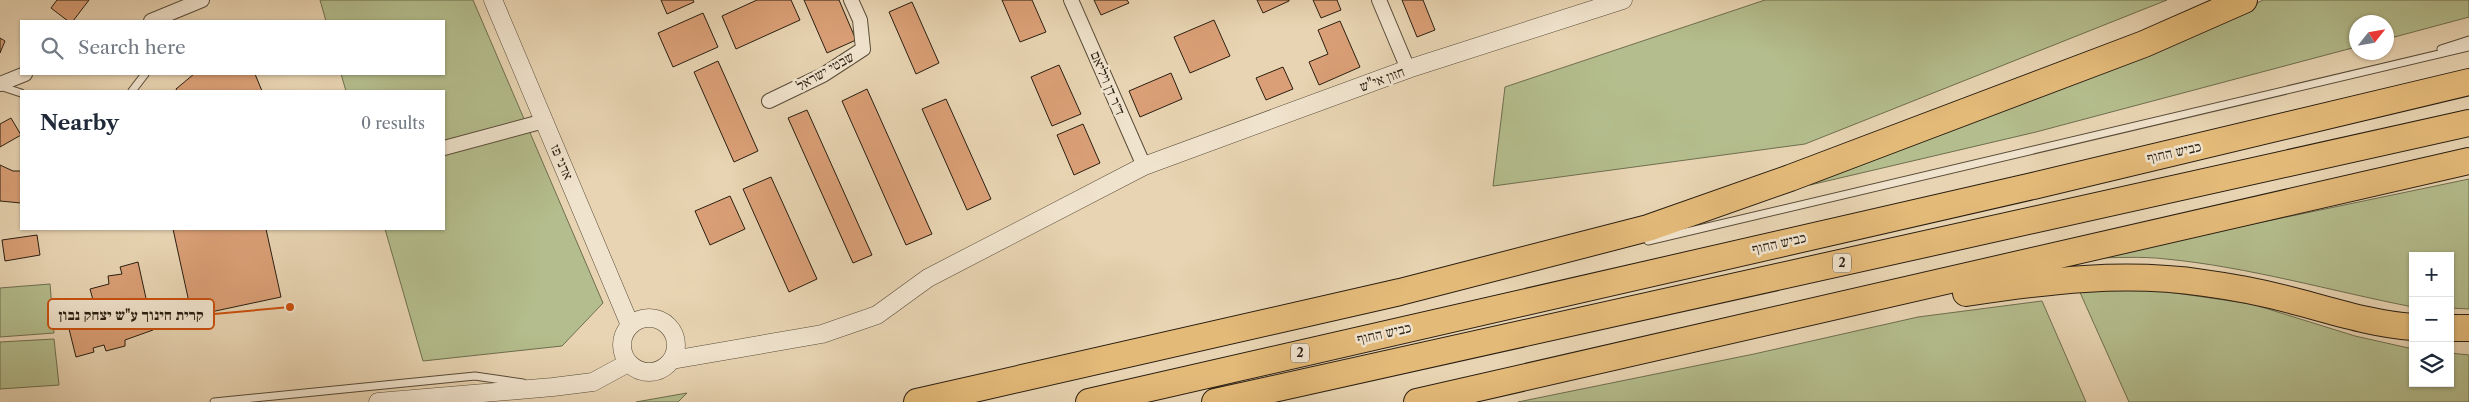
<!DOCTYPE html>
<meta charset="utf-8">
<style>
body{margin:0;font-family:"Libre Caslon Text","Frank Ruhl Libre",serif;background:#f6f6f7;color:#1f2937}
.controls{position:absolute;right:15px;bottom:15px;display:grid;overflow:hidden;border-radius:0px;box-shadow:0 1px 4px #0004}
.controls button{width:45px;height:45px;display:grid;place-items:center;padding:0;border:0;border-bottom:1px solid #e0e1e3;background:#fff;color:#1f2937;font:25px sans-serif}
.compass{position:absolute;left:2349px;top:15px;width:45px;height:45px;border-radius:50%;background:#fff;box-shadow:0 1px 4px #0004;rotate:59deg}
.list{margin:0;padding:0;list-style:none}
h2{display:flex;justify-content:space-between;align-items:center;height:65px;margin:0;padding:0 20px;font-size:21px}
h2 small{font-size:16px;font-weight:400;color:#747a83}
.icon{flex:none;width:28px;height:28px;fill:none;stroke:currentColor;stroke-width:2;stroke-linecap:round;stroke-linejoin:round}
.map{position:relative;flex:none;width:2469px;height:402px;overflow:hidden}
.search{position:absolute;background:#fff;box-shadow:0 1px 4px #0004;left:20px;top:20px;width:425px;height:55px;display:flex;align-items:center;gap:12px;box-sizing:border-box;padding:0 18px;border-radius:0px;color:#747a83;font-size:19px}
.panel{position:absolute;background:#fff;box-shadow:0 1px 4px #0004;left:20px;top:90px;width:425px;height:140px;border-radius:0px}
.map>svg:first-child{display:block}
.green{fill:#b4bd8d;stroke:#6e6e4f}
.building{fill:#da9f76;stroke:#291e11}
.lines{fill:none;stroke-linecap:round;stroke-linejoin:round}
.service-casing{stroke:#594c39;stroke-width:9}
.minor-casing{stroke:#594c39;stroke-width:16}
.tertiary-casing{stroke:#594c39;stroke-width:19}
.motorway-casing{stroke:#291e11;stroke-width:28}
.service{stroke:#f0e3cd;stroke-width:7}
.minor{stroke:#f0e3cd;stroke-width:14}
.tertiary{stroke:#f0e3cd;stroke-width:18}
.motorway{stroke:#e4ba79;stroke-width:26}
.labels{text-anchor:middle;stroke-width:5;stroke-linejoin:round;paint-order:stroke}
.shield{fill:#f0e3cd;stroke:#655949;stroke-width:1}
.shield-label{font-size:12px;font-weight:bold;fill:#291e11}
.street-label{font-size:14px;fill:#291e11;stroke:#f0e3cd}
.leader{fill:none;stroke:#cb500d;stroke-width:2}
.callout-dot{fill:#cb500d;stroke:#f0e3cd;stroke-width:2}
.callout{fill:#f0e3cd;stroke:#cb500d;stroke-width:2}
.callout-label{font-size:15px;text-anchor:middle;font-weight:bold;fill:#291e11}
</style>
<div class="map">
<svg width="2469" height="402" viewBox="0 0 2469 402">
<rect width="100%" height="100%" fill="#e8d4b2"/>
<filter id="stains"><feTurbulence type="fractalNoise" baseFrequency=".004" numOctaves="4"/><feColorMatrix values="0 0 0 0 .2 0 0 0 0 .09 0 0 0 0 .02 0 0 0 .5 -.17"/></filter>
<radialGradient id="worn" r=".72"><stop offset=".6" stop-color="#630" stop-opacity="0"/><stop offset="1" stop-color="#630" stop-opacity=".3"/></radialGradient>
<path class="green" d="M320 0H473L603 303 562 346 423 361 385 229H444V91H346L341 74H444V21H326Z
M1765 0H2167L1805 144 1493 186 1505 87Z
M2263 0H2469V17L2387 39 2386 22H2356V47L2036 132 1810 185 2196 34Z
M2469 179V309L2450 308V256H2413V307C2331 291 2249 267 2166 259 2141 256 2115 258 2090 258Z
M50 284 54 333 0 337V288Z
M2134 287 2252 304 2355 336 2413 349V383H2450V353L2469 355V402H2129L2078 288Z
M2042 301 2086 402H1518L1754 354 1918 317Z
M54 339 59 385 0 389V342Z
M687 393 678 402H636Z"/>
<path class="building" d="M57 0H89L73 21H68L51 8Z
M661 0H693L694 2 667 14Z
M757 0H791L800 20 736 49 722 16Z
M804 0H839L856 40 827 53Z
M1002 0H1032L1046 32 1020 42Z
M1094 0H1127L1129 3 1101 15Z
M1257 0H1289V1L1263 13Z
M1313 0H1337L1341 10 1321 18Z
M1402 0H1423L1435 30 1417 37Z
M912 2 939 63 916 74 889 12Z
M703 13 718 47 673 67 658 33Z
M1214 20 1230 56 1190 73 1174 37Z
M1340 21 1360 67 1319 85 1309 62 1328 54 1318 30Z
M0 38 5 41 0 53Z
M718 61 758 151 734 162 694 72Z
M1059 65 1081 114 1052 126 1031 77Z
M1283 67 1293 89 1266 100 1256 78Z
M1171 73 1182 99 1140 117 1129 91Z
M194 74H255L262 91H177L176 89Z
M867 89 932 234 906 245 842 101Z
M946 99 991 199 967 210 922 109Z
M807 110 872 255 853 263 788 118Z
M11 118 21 135 0 147V124Z
M1083 124 1100 163 1074 175 1057 135Z
M0 165 13 171H21V203L0 201Z
M771 177 817 279 789 292 743 189Z
M730 196 745 229 710 245 695 211Z
M173 229H266L281 297 192 316Z
M37 235 40 255 5 261 2 240Z
M138 262 153 330 125 340V346L106 351 104 345 93 348 94 352 76 357 66 317 84 312 87 325 99 322 90 289 109 284 108 276 122 274 120 267Z"/>
<g class="lines">
<defs>
<path id="service" d="M2441 49 2469 40
M0 86 21 93
M132 91 145 74
M1648 241 2469 47
M214 402 475 376 523 383"/>
<path id="minor" d="M1071 0 1144 166
M1379 0 1408 69
M151 21 202 0
M0 84 25 74
M769 101 823 75 863 49 860 20 851 0
M444 148 544 121"/>
<path id="tertiary" d="M493 0 630 325
M622 345a27 27 0 1 1 54 0a27 27 0 1 1-54 0Z
M672 360 822 334 877 315 928 278 1144 166 1408 69 1623 0
M378 402 553 387 593 382 628 363"/>
<path id="motorway" d="M1966 293C2045 281 2124 271 2204 283 2234 287 2265 293 2294 301 2333 311 2372 324 2413 327
M2450 328H2469
M917 402 1400 292 1648 228 1790 178 2144 44 2244 0
M1089 402 2033 186 2469 82
M1215 402 2469 123
M1417 402 2469 161"/>
</defs>
<use href="#service" class="service-casing"/>
<use href="#minor" class="minor-casing"/>
<use href="#tertiary" class="tertiary-casing"/>
<use href="#motorway" class="motorway-casing"/>
<use href="#service" class="service"/>
<use href="#minor" class="minor"/>
<use href="#tertiary" class="tertiary"/>
<use href="#motorway" class="motorway"/>
</g>
<g class="labels">
<g class="shield">
<rect x="1833" y="253.5" width="18" height="19" rx="4"/>
<rect x="1291" y="343.5" width="18" height="19" rx="4"/>
</g>
<g class="shield-label">
<text x="1842" y="267">2</text>
<text x="1300" y="357">2</text>
</g>
<g class="street-label">
<text transform="translate(825 71) rotate(-30)" y="5">שבטי ישראל</text>
<text transform="translate(1382 79) rotate(-20)" y="5">חזון אי"ש</text>
<text transform="translate(1108 83) rotate(67)" y="5">ד״ר דן ויליאם</text>
<text transform="translate(2174 152) rotate(-13)" y="5">כביש החוף</text>
<text transform="translate(562 162) rotate(67)" y="5">אדני פז</text>
<text transform="translate(1779 243) rotate(-13)" y="5">כביש החוף</text>
<text transform="translate(1384 333) rotate(-13)" y="5">כביש החוף</text>
</g>
</g>
<path class="leader" d="M290 307L214 314"/>
<circle class="callout-dot" cx="290" cy="307" r="5"/>
<rect class="callout" x="48" y="299" width="166" height="30" rx="5"/>
<g class="callout-label">
<text x="131" y="320">קרית חינוך ע"ש יצחק נבון</text>
</g>
<rect width="100%" height="100%" filter="url(#stains)"/>
<rect width="100%" height="100%" fill="url(#worn)"/>
</svg>
<div class="controls">
<button>+</button>
<button>−</button>
<button><svg class="icon" aria-label="layers" viewBox="0 0 24 24"><path d="M12 4l9 5-9 5-9-5zM3 14l9 5 9-5"/></svg></button>
</div>
<svg class="compass" viewBox="-18 -18 36 36"><path d="M0-13l5 13h-10z" fill="#e53935"/><path d="M0 13l5-13h-10z" fill="#747a83"/></svg>
<div class="search"><svg class="icon" aria-label="search" viewBox="0 0 24 24"><circle cx="10" cy="10" r="6"/><path d="M15 15l6 6"/></svg>Search here</div>
<section class="panel">
<h2>Nearby<small>0 results</small></h2>
<ul class="list">
</ul>
</section>
</div>
